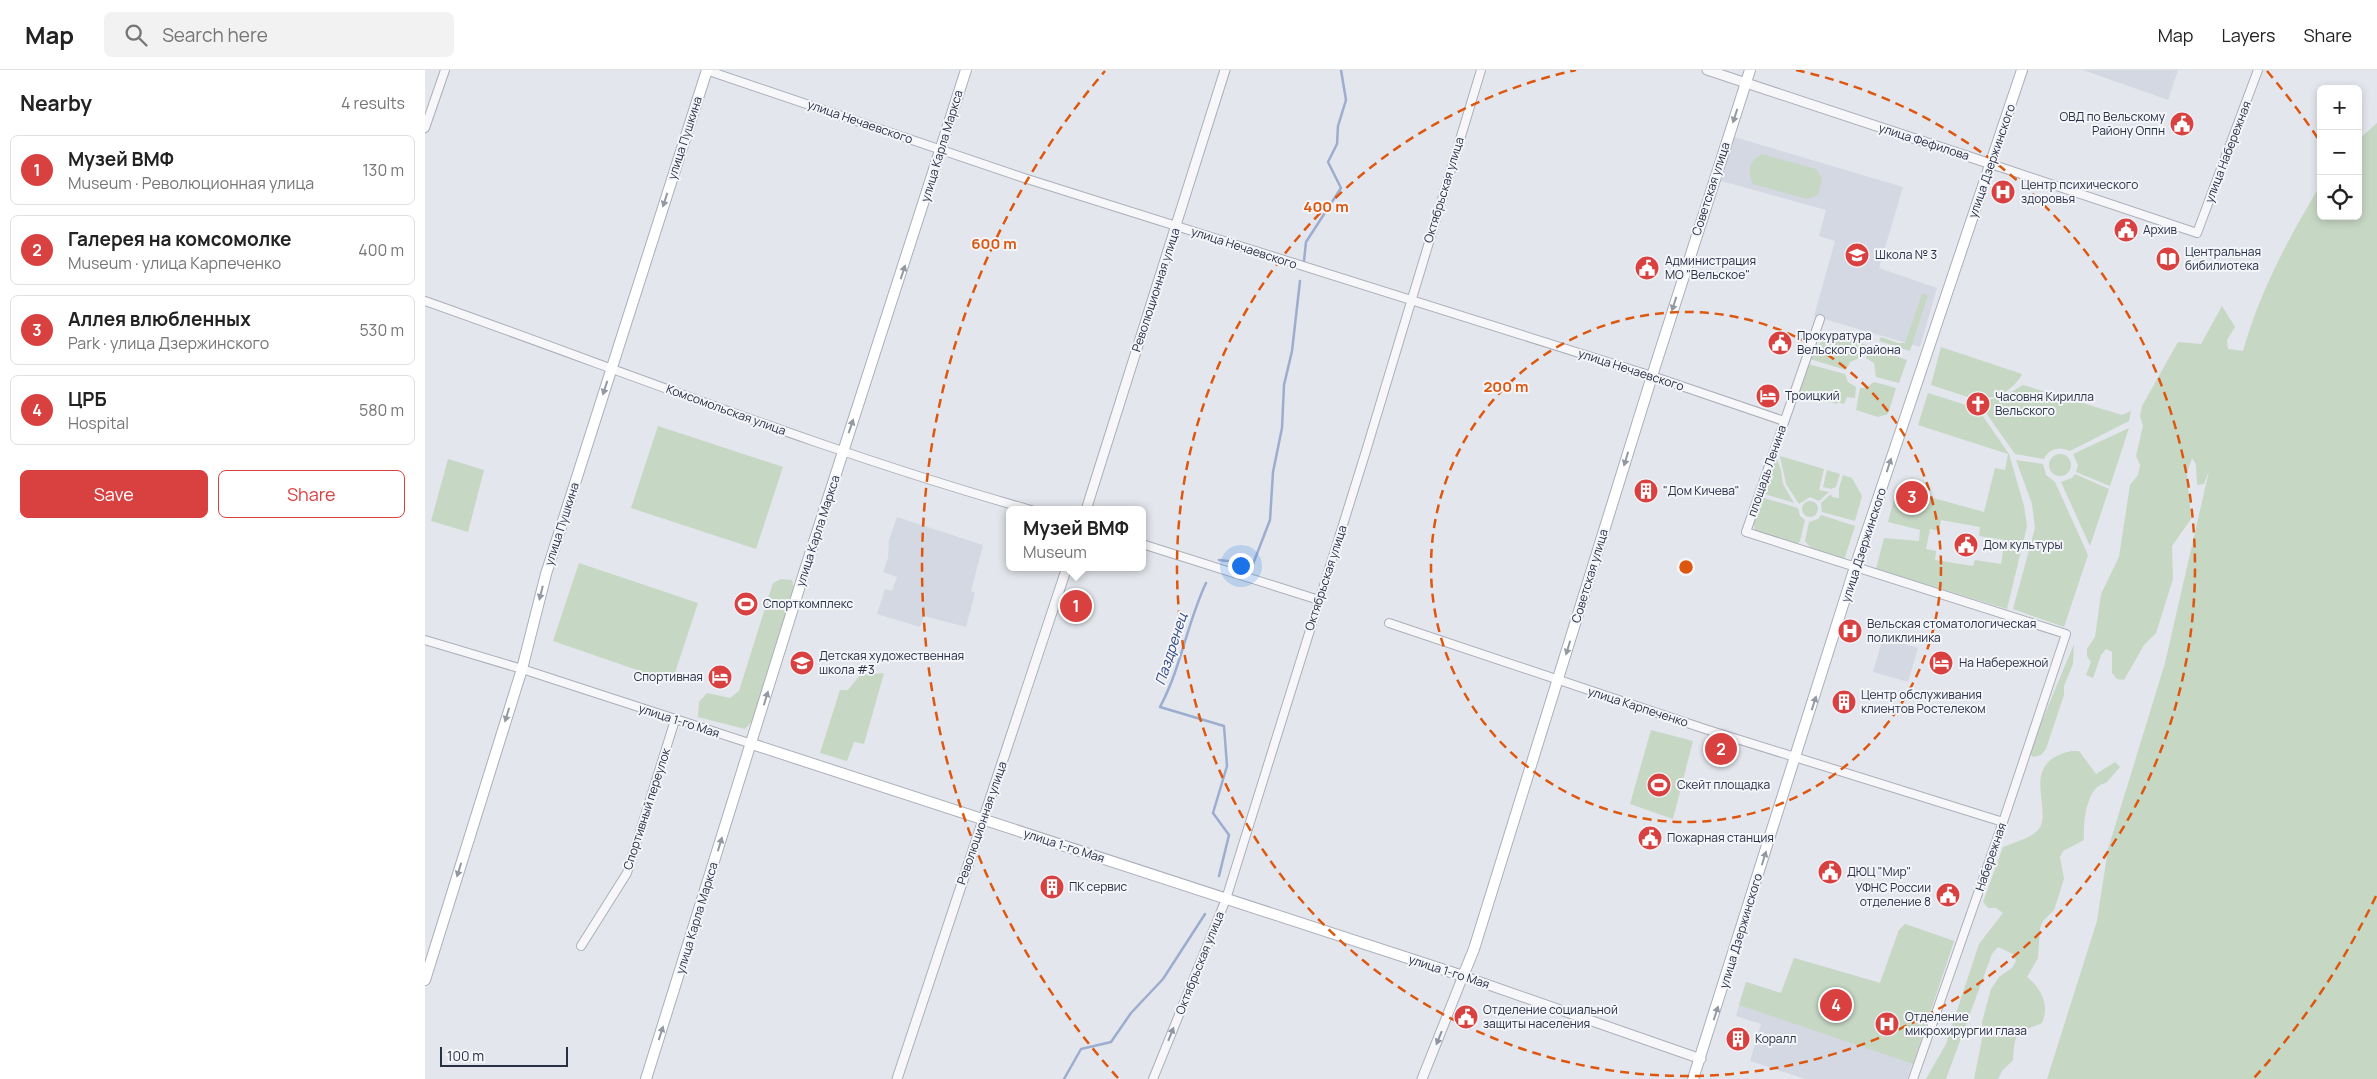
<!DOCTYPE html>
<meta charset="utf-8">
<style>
body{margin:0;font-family:Manrope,sans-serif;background:#f2f2f2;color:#222}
.controls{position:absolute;right:15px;top:15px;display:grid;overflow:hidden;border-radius:8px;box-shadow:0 2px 8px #0003}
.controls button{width:45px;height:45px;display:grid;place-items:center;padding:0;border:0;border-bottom:1px solid #e0e0e0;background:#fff;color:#222;font:25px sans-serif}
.scale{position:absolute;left:15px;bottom:12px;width:128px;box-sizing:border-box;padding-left:5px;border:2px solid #293046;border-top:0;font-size:14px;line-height:18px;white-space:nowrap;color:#293046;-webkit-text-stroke:4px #f4f5f9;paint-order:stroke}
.you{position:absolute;left:815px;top:495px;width:18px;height:18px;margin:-12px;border:4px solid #fff;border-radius:50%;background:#1a73e8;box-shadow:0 0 0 8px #1a73e833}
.badge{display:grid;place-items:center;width:32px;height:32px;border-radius:50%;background:#d94141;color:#fff;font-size:16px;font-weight:700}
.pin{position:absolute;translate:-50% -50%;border:2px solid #fff;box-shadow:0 1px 5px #0006}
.popup{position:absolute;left:581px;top:436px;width:140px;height:65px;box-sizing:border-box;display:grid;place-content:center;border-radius:8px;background:#fff;filter:drop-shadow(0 1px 4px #0005);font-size:16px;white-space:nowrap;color:#767676}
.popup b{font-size:19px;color:#222}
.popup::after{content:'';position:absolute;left:50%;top:100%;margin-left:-10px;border:10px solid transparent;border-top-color:#fff}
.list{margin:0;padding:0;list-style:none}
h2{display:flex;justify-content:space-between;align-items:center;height:65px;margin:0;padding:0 20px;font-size:21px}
h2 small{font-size:16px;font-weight:400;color:#767676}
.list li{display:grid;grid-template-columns:32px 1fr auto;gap:15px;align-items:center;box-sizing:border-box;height:70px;margin:0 10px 10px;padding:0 10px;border:1px solid #e0e0e0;border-radius:8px}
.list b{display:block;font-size:19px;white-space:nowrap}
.list p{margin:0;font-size:16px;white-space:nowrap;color:#767676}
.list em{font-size:16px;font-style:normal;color:#767676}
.actions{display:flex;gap:10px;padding:15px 20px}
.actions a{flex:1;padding:11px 0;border:1px solid #d94141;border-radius:8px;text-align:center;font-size:18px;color:#d94141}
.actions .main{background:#d94141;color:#fff}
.icon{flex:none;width:28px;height:28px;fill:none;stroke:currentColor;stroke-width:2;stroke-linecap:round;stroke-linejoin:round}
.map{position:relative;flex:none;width:1952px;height:1009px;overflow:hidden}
header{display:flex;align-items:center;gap:30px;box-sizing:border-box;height:70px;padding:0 25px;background:#fff;border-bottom:1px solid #e0e0e0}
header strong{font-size:24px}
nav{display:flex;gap:28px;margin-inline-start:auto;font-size:18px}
.search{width:350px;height:45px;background:#f2f2f2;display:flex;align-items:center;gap:12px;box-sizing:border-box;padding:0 18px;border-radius:8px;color:#767676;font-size:19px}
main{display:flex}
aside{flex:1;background:#fff}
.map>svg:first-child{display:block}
.built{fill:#d4d8e2}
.green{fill:#c6d7c4;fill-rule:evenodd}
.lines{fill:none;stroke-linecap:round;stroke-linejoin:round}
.stream{stroke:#9cadcf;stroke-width:2.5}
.minor-casing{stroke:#abafba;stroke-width:10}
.tertiary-casing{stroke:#abafba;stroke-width:11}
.secondary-casing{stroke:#abafba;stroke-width:12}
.minor{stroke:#f7f7fa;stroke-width:8}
.tertiary{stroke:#f7f7fa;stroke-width:9}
.secondary{stroke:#fff;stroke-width:10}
.oneway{fill:#9498a2}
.oneway2{fill:#9094a0}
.ring{fill:none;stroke:#de570f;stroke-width:2.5;stroke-dasharray:9 6}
.labels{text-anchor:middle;stroke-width:4;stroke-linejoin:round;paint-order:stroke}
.poi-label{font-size:12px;fill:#293046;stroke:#f4f5f9;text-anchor:start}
.street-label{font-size:12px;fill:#293046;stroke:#f4f5f9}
.water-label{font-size:14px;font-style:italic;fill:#30477e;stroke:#f4f5f9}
.centre{fill:#de570f;stroke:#f4f5f9;stroke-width:2.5}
.ring-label{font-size:15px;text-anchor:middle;font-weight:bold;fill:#de570f;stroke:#f4f5f9;stroke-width:4;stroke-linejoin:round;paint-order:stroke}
</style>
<header>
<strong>Map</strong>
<div class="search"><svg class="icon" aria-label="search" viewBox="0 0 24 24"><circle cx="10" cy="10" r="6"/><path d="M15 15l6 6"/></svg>Search here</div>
<nav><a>Map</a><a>Layers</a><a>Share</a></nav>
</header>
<main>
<aside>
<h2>Nearby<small>4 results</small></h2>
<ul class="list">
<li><span class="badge">1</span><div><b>Музей ВМФ</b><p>Museum · Революционная улица</p></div><em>130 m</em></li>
<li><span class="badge">2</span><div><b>Галерея на комсомолке</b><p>Museum · улица Карпеченко</p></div><em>400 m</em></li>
<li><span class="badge">3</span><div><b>Аллея влюбленных</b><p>Park · улица Дзержинского</p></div><em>530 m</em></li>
<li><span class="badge">4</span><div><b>ЦРБ</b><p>Hospital</p></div><em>580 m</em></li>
</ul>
<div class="actions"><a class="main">Save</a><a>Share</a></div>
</aside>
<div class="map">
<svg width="1952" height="1009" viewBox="0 0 1952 1009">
<rect width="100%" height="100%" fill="#e3e6ec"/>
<path class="built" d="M1658 0H1753L1743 30Z
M1309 67 1478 117 1454 198 1512 218 1495 277 1389 246 1410 171 1394 166 1401 140 1296 111Z
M472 447 558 475 546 521 550 523 541 557 499 546 495 557 452 544 460 519 467 521 472 507 458 502 463 488 464 470Z
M1458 567 1493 578 1483 612 1448 602Z
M1480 854 1529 871 1482 1009H1380L1325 991 1336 954 1311 946 1321 912 1356 923 1369 888 1455 913 1474 860Z"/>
<path class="green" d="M1952 53V1009H1622L1672 851 1683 779 1740 593 1784 401 1779 414 1772 415 1771 394 1767 388 1762 403 1766 449 1747 476 1748 509 1731 563 1719 575 1699 610 1692 609 1687 603V582L1681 579 1676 585 1668 608 1661 605 1666 592 1662 586V579L1670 567 1676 524 1694 487 1705 415 1713 405 1715 395 1711 386 1718 356 1715 346 1717 336 1753 272 1776 274 1797 236 1810 257 1802 270 1803 279 1818 281C1835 221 1864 167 1896 114V146H1933V70Z
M1337 84 1391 99 1397 108 1393 125 1382 129 1328 114C1322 100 1324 91 1337 84Z
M1497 224 1503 225 1485 281 1454 271 1456 267 1473 273H1480Z
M1403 267H1418L1441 275 1437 287 1425 292 1421 300 1385 289 1397 270Z
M1444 277 1482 290 1474 313 1451 307 1449 293 1441 288Z
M1516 277 1597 304C1593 314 1574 330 1563 327 1559 326 1557 322 1552 322L1543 327 1506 315Z
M1383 294 1420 304 1423 312 1431 317 1430 328 1422 327 1419 334 1413 332 1412 334 1373 323Z
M1449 312 1471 318 1463 344 1453 347 1431 340 1435 318H1441Z
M1598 315 1697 345 1706 341 1704 351 1645 381C1635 376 1624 378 1619 389L1590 384 1561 343 1564 339V330L1585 323Z
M1503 323 1541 335 1547 344 1557 345 1584 384 1599 436 1602 456 1582 539 1451 499 1459 468 1494 471 1495 460 1463 452 1472 418 1559 442 1570 398 1580 400 1583 384 1493 355ZM1516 450 1555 457 1554 466 1580 470 1576 494 1550 490 1548 496 1510 490 1511 481 1501 479 1505 459 1514 461Z
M233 356 358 397 331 479 206 438Z
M1704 358 1685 416 1651 402 1653 395 1648 384Z
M1624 395a11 11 0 1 1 22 0a11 11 0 1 1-22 0Z
M1355 386 1399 399 1394 420 1404 422 1394 431 1385 427 1374 434 1361 414Z
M1351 387 1356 400 1358 414 1369 433 1340 424Z
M23 389 59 400 43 462 6 451Z
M1591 390 1618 394 1621 405 1630 412 1663 485 1639 557 1588 539 1610 458 1607 434Z
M1402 400 1415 404 1411 417 1406 419 1398 417Z
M1650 404 1684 419 1665 476 1636 412 1647 408Z
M1418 405 1427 408 1437 426 1430 451 1397 442 1396 433 1406 424 1407 427 1414 428V418Z
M1336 427 1373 438 1375 446 1380 450 1375 471 1372 475 1330 461 1328 451Z
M1377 439a8 8 0 1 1 16 0a8 8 0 1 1-16 0Z
M1396 445 1430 456 1419 490 1388 481 1380 471 1384 452 1393 449Z
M154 493 273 533 247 612 128 571Z
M356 509 367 510 369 518 329 649 320 659 273 647 274 632 282 623 305 628 314 621 348 513Z
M1649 574 1648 594 1639 616V625L1621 679 1616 685 1609 687 1603 683 1606 662 1617 651Z
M459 603 439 674 429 672 422 691 395 683 415 620H423L435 605Z
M1226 660 1268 671 1248 749 1205 734Z
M1647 681H1654L1671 704 1690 692 1695 697 1681 713C1661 716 1658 753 1659 770L1638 781 1635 787 1639 809 1629 840 1618 851 1615 858 1613 888 1602 907C1616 918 1625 935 1617 953 1591 964 1590 960 1588 990L1577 1001 1573 1009H1549L1558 964 1557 952 1566 919 1574 907 1587 898 1591 891 1588 884 1573 877 1567 884 1521 1009H1501L1521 974 1554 874 1578 843 1571 838H1563L1558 832 1578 777C1588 773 1606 768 1613 760 1630 741 1591 692 1647 681Z
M1480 854 1529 871 1488 994 1314 935 1321 912 1356 923 1369 888 1455 913 1474 860Z"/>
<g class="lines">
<path class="stream" d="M879 191 881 172 916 118 903 92 912 74 913 56 921 30 916 0
M794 490 828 494 845 450 848 402 857 358 859 315 867 281 875 211
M781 513C762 553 756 598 735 637L799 656 802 696 788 743 804 765 794 806
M639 1009 656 979 686 972 706 943 738 909 780 844"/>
<defs>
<path id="minor" d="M281 0 599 108 1227 306 1359 351
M0 58 20 0
M1566 94 1772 163 1833 0
M0 231C201 302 400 382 606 440
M1395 249 1321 462 1641 564 1578 752 1488 1009
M717 474 894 530
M964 553 1280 659 1578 752
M0 570 97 599 327 674
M156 876 202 803 250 650
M728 1009 801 829 941 381 1056 0"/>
<path id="tertiary" d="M1282 0 1566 94
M661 440 800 0
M472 1009 642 497
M997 1009 1038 906 1276 989"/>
<path id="secondary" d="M327 674 1038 906 1049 879 1227 306 1325 0
M0 910 97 599 121 504 282 0
M221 1009 378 506 541 0
M1268 1009 1430 497 1597 0"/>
</defs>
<use href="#minor" class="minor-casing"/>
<use href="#tertiary" class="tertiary-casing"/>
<use href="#secondary" class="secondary-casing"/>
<use href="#minor" class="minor"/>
<use href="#tertiary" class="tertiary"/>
<use href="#secondary" class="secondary"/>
</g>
<defs><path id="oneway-solid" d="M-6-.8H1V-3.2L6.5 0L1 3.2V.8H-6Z" transform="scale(1.25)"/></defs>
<g class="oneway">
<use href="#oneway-solid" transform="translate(1310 46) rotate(108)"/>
<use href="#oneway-solid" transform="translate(240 130) rotate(108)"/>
<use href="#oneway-solid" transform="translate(478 202) rotate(-72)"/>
<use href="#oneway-solid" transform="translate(1249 234) rotate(108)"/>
<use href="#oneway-solid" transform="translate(180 318) rotate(108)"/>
<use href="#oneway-solid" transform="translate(426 356) rotate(-71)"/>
<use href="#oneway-solid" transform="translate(1201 389) rotate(107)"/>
<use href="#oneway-solid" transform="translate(1464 395) rotate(-72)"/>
<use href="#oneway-solid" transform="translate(116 523) rotate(104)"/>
<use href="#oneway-solid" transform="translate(1143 578) rotate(107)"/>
<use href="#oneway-solid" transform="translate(341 628) rotate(-73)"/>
<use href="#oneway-solid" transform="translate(1389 633) rotate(-72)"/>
<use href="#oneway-solid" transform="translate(82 645) rotate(107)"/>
<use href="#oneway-solid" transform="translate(295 774) rotate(-73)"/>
<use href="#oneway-solid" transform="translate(1339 788) rotate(-73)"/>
<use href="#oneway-solid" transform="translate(34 800) rotate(107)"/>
<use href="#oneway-solid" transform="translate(1291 943) rotate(-72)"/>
<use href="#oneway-solid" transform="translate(236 963) rotate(-72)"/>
</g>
<g class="oneway2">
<use href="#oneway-solid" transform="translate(746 964) rotate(-68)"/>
<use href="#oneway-solid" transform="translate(1014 968) rotate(112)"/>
</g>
<g class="ring">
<circle cx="1261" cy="497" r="255"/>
<path d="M1371 0A509 509 0 1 1 1151 0"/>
<path d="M1951 826A764 764 0 0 1 1829 1008M693 1008A764 764 0 0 1 680 1M1842 1A764 764 0 0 1 1894 70"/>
</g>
<defs>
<symbol id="civic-disc" viewBox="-11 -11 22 22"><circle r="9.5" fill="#d94141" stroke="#f4f5f9"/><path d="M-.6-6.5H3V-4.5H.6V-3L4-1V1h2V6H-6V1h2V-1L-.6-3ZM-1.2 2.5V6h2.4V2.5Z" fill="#fff"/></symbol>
<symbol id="hospital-disc" viewBox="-11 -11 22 22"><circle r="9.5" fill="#d94141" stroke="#f4f5f9"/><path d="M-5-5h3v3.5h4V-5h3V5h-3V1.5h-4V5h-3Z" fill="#fff"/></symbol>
<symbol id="school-disc" viewBox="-11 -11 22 22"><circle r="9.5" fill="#d94141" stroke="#f4f5f9"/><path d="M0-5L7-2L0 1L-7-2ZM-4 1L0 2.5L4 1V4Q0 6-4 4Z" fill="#fff"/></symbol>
<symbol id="library-disc" viewBox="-11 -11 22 22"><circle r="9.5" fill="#d94141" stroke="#f4f5f9"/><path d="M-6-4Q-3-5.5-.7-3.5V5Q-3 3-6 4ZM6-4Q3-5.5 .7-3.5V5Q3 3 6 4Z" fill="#fff"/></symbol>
<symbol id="hotel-disc" viewBox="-11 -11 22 22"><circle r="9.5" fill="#d94141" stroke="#f4f5f9"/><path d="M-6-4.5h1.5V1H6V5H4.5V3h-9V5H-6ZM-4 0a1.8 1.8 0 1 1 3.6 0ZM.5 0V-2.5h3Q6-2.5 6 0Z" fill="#fff"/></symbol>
<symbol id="church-disc" viewBox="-11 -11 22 22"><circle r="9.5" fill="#d94141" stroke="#f4f5f9"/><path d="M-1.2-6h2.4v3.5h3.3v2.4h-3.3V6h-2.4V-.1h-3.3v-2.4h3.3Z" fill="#fff"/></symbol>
<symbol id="building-disc" viewBox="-11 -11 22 22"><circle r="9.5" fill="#d94141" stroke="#f4f5f9"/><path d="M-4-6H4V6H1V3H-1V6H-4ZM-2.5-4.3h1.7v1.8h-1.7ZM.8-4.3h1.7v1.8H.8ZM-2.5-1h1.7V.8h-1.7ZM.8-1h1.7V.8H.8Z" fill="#fff"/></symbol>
<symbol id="stadium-disc" viewBox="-11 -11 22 22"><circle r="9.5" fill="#d94141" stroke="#f4f5f9"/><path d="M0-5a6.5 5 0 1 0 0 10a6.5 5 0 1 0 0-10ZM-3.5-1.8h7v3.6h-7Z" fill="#fff"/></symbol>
</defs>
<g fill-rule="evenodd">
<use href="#civic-disc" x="1743" y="40" width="28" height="28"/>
<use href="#hospital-disc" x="1564" y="108" width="28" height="28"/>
<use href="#civic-disc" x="1687" y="146" width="28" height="28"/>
<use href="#school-disc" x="1418" y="171" width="28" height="28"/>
<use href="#library-disc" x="1729" y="175" width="28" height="28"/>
<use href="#civic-disc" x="1208" y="184" width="28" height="28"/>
<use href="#civic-disc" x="1341" y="259" width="28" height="28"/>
<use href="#hotel-disc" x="1329" y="312" width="28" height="28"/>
<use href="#church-disc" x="1539" y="320" width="28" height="28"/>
<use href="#building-disc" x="1207" y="407" width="28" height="28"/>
<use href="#civic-disc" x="1527" y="461" width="28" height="28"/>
<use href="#stadium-disc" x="307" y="520" width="28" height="28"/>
<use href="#hospital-disc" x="1411" y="547" width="28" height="28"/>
<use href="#school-disc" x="363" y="579" width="28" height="28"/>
<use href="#hotel-disc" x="1502" y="579" width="28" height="28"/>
<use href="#hotel-disc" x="281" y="593" width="28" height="28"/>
<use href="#building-disc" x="1405" y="618" width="28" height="28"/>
<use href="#stadium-disc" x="1220" y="701" width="28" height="28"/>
<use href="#civic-disc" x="1211" y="754" width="28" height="28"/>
<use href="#civic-disc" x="1391" y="788" width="28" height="28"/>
<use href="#building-disc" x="613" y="803" width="28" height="28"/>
<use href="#civic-disc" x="1509" y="811" width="28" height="28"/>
<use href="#civic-disc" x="1027" y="933" width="28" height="28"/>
<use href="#hospital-disc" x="1448" y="940" width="28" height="28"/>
<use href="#building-disc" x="1299" y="955" width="28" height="28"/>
</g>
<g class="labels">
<g class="poi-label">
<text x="1740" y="51" text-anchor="end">ОВД по Вельскому<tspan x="1740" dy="14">Району Оппн</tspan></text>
<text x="1596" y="119">Центр психического<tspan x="1596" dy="14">здоровья</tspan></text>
<text x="1718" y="164">Архив</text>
<text x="1760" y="186">Центральная<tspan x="1760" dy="14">бибилиотека</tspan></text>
<text x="1450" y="189">Школа № 3</text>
<text x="1240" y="195">Администрация<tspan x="1240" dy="14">МО "Вельское"</tspan></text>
<text x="1372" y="270">Прокуратура<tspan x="1372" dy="14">Вельского района</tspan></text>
<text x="1360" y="330">Троицкий</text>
<text x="1570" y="331">Часовня Кирилла<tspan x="1570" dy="14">Вельского</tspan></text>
<text x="1238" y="425">"Дом Кичева"</text>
<text x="1558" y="479">Дом культуры</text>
<text x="338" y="538">Спорткомплекс</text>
<text x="1442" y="558">Вельская стоматологическая<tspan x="1442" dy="14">поликлиника</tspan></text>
<text x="394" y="590">Детская художественная<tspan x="394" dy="14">школа #3</tspan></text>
<text x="1534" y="597">На Набережной</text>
<text x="278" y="611" text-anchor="end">Спортивная</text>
<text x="1436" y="629">Центр обслуживания<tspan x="1436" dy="14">клиентов Ростелеком</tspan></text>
<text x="1252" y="719">Скейт площадка</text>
<text x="1242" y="772">Пожарная станция</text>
<text x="1422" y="806">ДЮЦ "Мир"</text>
<text x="644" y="821">ПК сервис</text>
<text x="1506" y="822" text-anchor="end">УФНС России<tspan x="1506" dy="14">отделение 8</tspan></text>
<text x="1058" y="944">Отделение социальной<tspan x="1058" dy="14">защиты населения</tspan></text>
<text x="1480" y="951">Отделение<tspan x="1480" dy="14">микрохирургии глаза</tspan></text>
<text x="1330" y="973">Коралл</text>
</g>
<g class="street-label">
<text transform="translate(435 52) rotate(19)" y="4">улица Нечаевского</text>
<text transform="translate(260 68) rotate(-72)" y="4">улица Пушкина</text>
<text transform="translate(1499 72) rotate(18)" y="4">улица Фефилова</text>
<text transform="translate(517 76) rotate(-73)" y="4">улица Карла Маркса</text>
<text transform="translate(1803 82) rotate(-69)" y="4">улица Набережная</text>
<text transform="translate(1567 91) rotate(-71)" y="4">улица Дзержинского</text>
<text transform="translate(1286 119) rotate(-72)" y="4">Советская улица</text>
<text transform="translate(1019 120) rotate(-73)" y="4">Октябрьская улица</text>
<text transform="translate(819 178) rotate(18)" y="4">улица Нечаевского</text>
<text transform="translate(731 220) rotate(-72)" y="4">Революционная улица</text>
<text transform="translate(1206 300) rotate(18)" y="4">улица Нечаевского</text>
<text transform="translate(301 340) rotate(20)" y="4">Комсомольская улица</text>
<text transform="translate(1342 401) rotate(-71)" y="4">площадь Ленина</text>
<text transform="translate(137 454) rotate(-72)" y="4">улица Пушкина</text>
<text transform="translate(393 461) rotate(-72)" y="4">улица Карла Маркса</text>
<text transform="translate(1439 475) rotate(-72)" y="4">улица Дзержинского</text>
<text transform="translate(1165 506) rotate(-73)" y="4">Советская улица</text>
<text transform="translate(901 508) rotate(-72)" y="4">Октябрьская улица</text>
<text transform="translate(1213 637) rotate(18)" y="4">улица Карпеченко</text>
<text transform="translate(254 651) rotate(18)" y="4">улица 1-го Мая</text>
<text transform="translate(222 739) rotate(-72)" y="4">Спортивный переулок</text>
<text transform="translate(557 753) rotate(-71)" y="4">Революционная улица</text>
<text transform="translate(639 776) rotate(18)" y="4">улица 1-го Мая</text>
<text transform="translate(1566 787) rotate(-71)" y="4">Набережная</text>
<text transform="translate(272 848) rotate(-73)" y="4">улица Карла Маркса</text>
<text transform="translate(1316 861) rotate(-73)" y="4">улица Дзержинского</text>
<text transform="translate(775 893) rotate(-68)" y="4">Октябрьская улица</text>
<text transform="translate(1024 902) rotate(18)" y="4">улица 1-го Мая</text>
</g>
<g class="water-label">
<text transform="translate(746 579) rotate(-72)" y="5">Паздренец</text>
</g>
</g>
<circle cx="1261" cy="497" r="8" class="centre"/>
<g class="ring-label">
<text x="901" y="142">400 m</text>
<text x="569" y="179">600 m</text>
<text x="1081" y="322">200 m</text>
</g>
</svg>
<div class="controls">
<button>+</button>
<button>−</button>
<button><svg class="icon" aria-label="locate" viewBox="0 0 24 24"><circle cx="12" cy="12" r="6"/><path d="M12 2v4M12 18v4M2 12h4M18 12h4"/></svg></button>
</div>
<div class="scale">100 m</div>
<div class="you"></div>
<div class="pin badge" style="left:651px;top:536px">1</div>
<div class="popup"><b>Музей ВМФ</b>Museum</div>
<div class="pin badge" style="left:1296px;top:679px">2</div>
<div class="pin badge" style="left:1487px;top:427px">3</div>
<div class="pin badge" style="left:1411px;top:935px">4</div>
</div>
</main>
